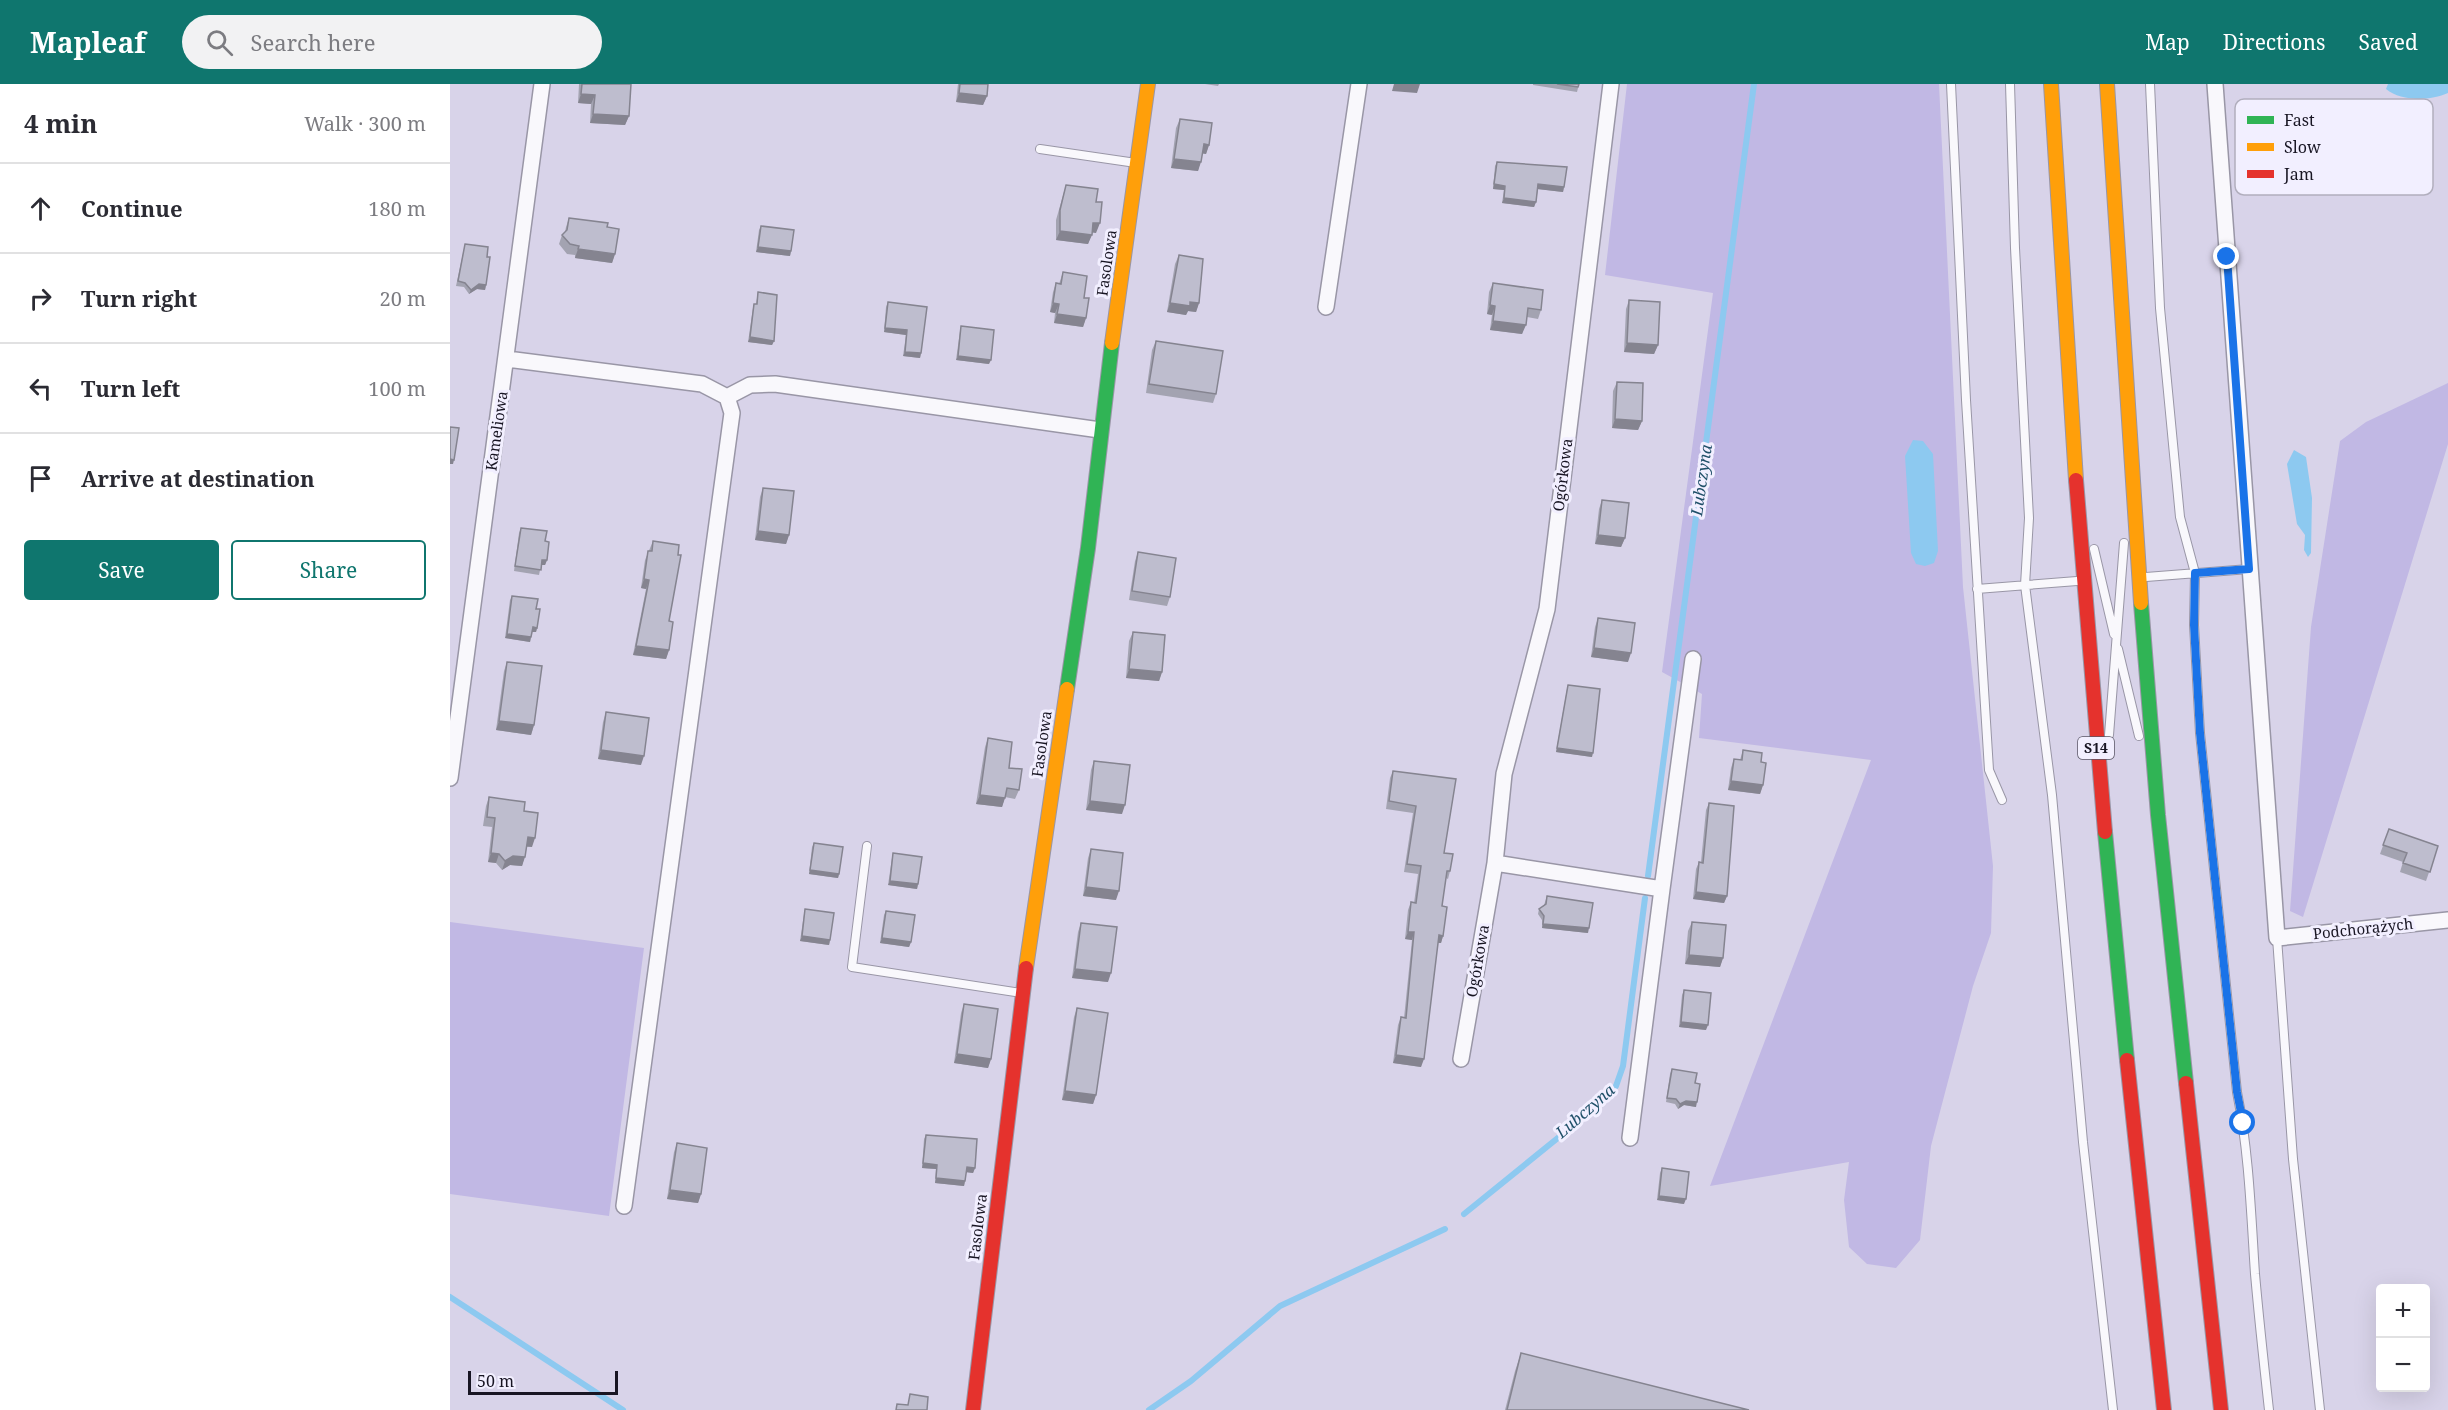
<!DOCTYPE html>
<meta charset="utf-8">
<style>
body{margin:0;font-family:"Noto Serif",serif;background:#f2f2f3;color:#2b2b33}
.controls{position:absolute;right:18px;bottom:18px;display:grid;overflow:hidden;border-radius:6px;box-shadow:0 6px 24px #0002}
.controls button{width:54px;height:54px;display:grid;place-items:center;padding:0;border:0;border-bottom:2px solid #e1e1e2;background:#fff;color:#2b2b33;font:30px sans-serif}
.scale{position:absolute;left:18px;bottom:15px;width:150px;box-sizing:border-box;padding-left:6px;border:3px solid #181523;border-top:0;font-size:16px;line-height:21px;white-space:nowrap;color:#181523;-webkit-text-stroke:4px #f2efff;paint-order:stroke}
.stop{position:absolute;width:18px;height:18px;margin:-14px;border:4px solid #1a73e8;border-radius:50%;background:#fff}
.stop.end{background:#1a73e8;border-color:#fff;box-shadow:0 2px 6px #0008}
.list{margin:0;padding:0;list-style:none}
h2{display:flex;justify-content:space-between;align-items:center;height:78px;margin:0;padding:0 24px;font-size:26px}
h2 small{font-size:20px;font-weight:400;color:#7c7c81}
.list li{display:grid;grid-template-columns:39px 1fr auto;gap:18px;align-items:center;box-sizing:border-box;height:90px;padding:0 24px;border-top:2px solid #e1e1e2}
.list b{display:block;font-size:22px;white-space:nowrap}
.list em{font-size:20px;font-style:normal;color:#7c7c81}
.actions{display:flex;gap:12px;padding:18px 24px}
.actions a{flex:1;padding:14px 0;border:2px solid #0f766e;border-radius:6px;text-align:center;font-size:21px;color:#0f766e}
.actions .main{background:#0f766e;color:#fff}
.icon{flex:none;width:33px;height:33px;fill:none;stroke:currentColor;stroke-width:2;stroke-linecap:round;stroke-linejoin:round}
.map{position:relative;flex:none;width:1998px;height:1326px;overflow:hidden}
header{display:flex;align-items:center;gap:36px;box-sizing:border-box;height:84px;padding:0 30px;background:#0f766e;color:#fff}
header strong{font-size:28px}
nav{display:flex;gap:33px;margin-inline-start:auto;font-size:21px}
.search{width:420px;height:54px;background:#f2f2f3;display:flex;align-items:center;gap:15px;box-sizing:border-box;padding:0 21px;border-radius:33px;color:#7c7c81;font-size:22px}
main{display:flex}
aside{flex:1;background:#fff}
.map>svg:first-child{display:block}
.green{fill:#c1b8e4}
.water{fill:#8dc9f0}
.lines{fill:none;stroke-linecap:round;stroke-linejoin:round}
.stream{stroke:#8dc9f0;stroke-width:6}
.lane-casing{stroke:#9996a6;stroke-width:10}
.street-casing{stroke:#9996a6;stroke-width:18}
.fast-casing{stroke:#9996a6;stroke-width:16}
.slow-casing{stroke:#9996a6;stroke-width:16}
.jam-casing{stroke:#9996a6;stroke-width:16}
.lane{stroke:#f9f8fc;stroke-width:8}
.street{stroke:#f9f8fc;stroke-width:15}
.fast{stroke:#30b455;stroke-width:14}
.slow{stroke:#ff9f0a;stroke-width:14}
.jam{stroke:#e5322d;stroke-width:14}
.wall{fill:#a3a3b1}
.shaded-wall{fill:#858490}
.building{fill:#bebdce;stroke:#858490;stroke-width:1.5}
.route{stroke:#1a73e8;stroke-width:8}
.labels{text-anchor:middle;stroke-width:6;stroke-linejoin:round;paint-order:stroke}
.shield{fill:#f2efff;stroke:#595665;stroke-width:1.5}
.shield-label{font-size:14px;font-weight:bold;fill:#181523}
.street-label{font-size:15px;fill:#181523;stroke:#f2efff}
.water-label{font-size:16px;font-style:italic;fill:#205069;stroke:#f2efff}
.key{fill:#f2efff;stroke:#b1aebd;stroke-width:1.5}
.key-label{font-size:16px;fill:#181523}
</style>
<header>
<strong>Mapleaf</strong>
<div class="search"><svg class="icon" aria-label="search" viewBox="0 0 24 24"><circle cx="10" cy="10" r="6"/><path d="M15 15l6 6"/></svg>Search here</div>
<nav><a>Map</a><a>Directions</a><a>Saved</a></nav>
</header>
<main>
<aside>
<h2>4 min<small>Walk · 300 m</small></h2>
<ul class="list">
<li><svg class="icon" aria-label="ahead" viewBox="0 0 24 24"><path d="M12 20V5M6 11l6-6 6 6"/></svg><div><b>Continue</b></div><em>180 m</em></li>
<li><svg class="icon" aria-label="right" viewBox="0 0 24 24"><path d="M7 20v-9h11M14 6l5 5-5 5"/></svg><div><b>Turn right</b></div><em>20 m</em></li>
<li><svg class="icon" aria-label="left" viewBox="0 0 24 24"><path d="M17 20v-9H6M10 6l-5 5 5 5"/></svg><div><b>Turn left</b></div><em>100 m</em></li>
<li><svg class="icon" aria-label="arrive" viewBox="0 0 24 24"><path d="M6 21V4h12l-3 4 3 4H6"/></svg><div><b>Arrive at destination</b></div></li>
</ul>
<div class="actions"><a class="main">Save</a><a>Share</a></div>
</aside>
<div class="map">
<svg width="1998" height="1326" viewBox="0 0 1998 1326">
<rect width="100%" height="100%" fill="#d8d3e9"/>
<path class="green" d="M1177 0H1489L1513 503 1543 782 1541 849 1523 902 1481 1062 1470 1156 1446 1184 1417 1180 1399 1163 1394 1116 1399 1078 1260 1102 1421 676 1249 654 1252 610 1212 588 1263 209 1155 191Z
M1998 299V360L1853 833 1840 827 1861 543 1890 357 1916 338Z
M0 838 194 864 159 1132 0 1110Z"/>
<path class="water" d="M1938 0H1998V9C1980 17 1952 18 1936 5Z
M1463 356 1473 357 1483 370 1488 467 1484 479 1475 482 1466 480 1461 469 1455 372Z
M1844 366 1856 373 1862 414 1861 469 1858 473 1854 466 1855 451 1847 440 1837 380Z"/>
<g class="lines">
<path class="stream" d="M1198 792 1304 0
M1014 1130 1151 1019 1166 1002 1173 982 1195 814
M0 1213 173 1326
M699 1326 741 1297 830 1222 995 1145"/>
<defs>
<path id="lane" d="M1501 0 1516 316 1539 686 1552 716
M1560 0 1565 164 1579 434 1575 501 1602 711 1633 1058 1663 1326
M1700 0 1710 224 1730 433 1745 489 1744 541 1750 649 1787 1008C1799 1068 1801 1129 1805 1190 1809 1235 1814 1281 1819 1326
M590 65 686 79
M1644 465 1664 550
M1696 493 1799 485
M1527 505 1627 497
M1668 565 1689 652
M1659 651 1674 459
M417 762 402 883 571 909
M1827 854 1843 1075 1870 1326"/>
<path id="street" d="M1161 0 1097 525 1054 690 1045 779 1212 805 1243 575
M1765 0 1827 854 1998 836
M876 223 909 0
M57 275 252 300 277 313 282 329 174 1122
M277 313 300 301 325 300 650 346
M0 694 92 0
M1011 975 1045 779
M1180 1054 1212 805"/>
<path id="fast" d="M1691 519 1708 731 1736 999
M617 605 638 464 662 259
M1655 748 1677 976"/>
<path id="slow" d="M1601 0 1626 396
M1657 0 1691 519
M662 259 698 0
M576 884 617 605"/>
<path id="jam" d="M1626 396 1655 748
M1677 976 1714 1326
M1736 999 1771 1326
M523 1326 576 884"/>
</defs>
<use href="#lane" class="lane-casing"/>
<use href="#street" class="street-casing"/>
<use href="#fast" class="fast-casing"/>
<use href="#slow" class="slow-casing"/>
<use href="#jam" class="jam-casing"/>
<use href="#lane" class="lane"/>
<use href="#street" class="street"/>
<use href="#fast" class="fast"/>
<use href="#slow" class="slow"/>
<use href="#jam" class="jam"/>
</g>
<path class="wall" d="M129 0H181L179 32 175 41 140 39 141 20 128 19Z
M508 0H538L537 12 533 21 506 18Z
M755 0H769L768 2Z
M1083 0H1129L1127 8 1083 1Z
M730 35 759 61 756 70 752 69 748 87 721 84 726 44Z
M1047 78 1114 103 1113 108 1088 105 1086 118 1084 123 1052 119 1054 106 1043 105 1045 82Z
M616 101 646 118V149L642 148 638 160 606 156V136Z
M119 134 157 143 165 170 162 179 125 174V171L117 170 109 160 112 151 115 148 116 143Z
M311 142 341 167 340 172 306 168 309 146Z
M15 160 37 173 36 201 35 206 27 205 19 210 14 203 6 202Z
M729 171 749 219 746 228 738 227 736 231 717 228 725 180Z
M613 188 634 214 636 234 633 243 604 239 605 229 600 228 603 208 606 199 609 200Z
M1043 199 1091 226 1088 235 1077 233 1072 250 1040 246 1042 231 1037 230 1039 208Z
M308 208 324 257 322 261 298 258 303 224 304 220H306Z
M1179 216 1208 261 1204 270 1174 268 1176 225Z
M438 218 471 269 470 274 453 272 456 251 434 248 436 223Z
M511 242 539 280 506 276 510 247Z
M706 257 766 310 763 319 696 309 702 266Z
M1167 298 1192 337 1188 346 1162 344 1163 307Z
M313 404 339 451 336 460 305 456 310 413Z
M1152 416 1175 454 1171 463 1145 460 1149 425Z
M71 444 95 457 97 476 95 481H91L89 491 64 487 69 449Z
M203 457 219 537V566L216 575 183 571 196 505 191 504 195 476Z
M688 468 720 513 717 522 679 516 685 477Z
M62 512 86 525 87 544 86 548H82L80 558 55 554 60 516Z
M1148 534 1178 578 1141 573 1145 543Z
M683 548 712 588 709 597 676 594 679 557Z
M57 578 84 641 81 651 46 646 54 587Z
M1118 601 1142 673 1106 668 1117 605Z
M156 628 191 681 148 675 153 638Z
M538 654 559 684 569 706 565 715 555 713 552 723 526 720 535 663Z
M1293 666 1311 678 1313 701 1310 710 1278 706 1281 684 1284 675 1290 676Z
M644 677 672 730 636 726 641 686Z
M943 687 1006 695 994 769 1000 787 998 795 996 794 992 822 993 852 991 859H988L971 983 943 979 948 941 951 933 954 934 962 856 955 855 958 826 961 818 964 819 968 790 954 788 963 729 936 725 940 694Z
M39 713 74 727 82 763H77L72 782 60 781 52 786 46 779 38 778 42 743 33 742 36 722Z
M1259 719 1277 812 1274 819 1243 815 1246 785 1249 778H1251L1256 726Z
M1939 745 1988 762 1976 797 1950 788 1953 778 1930 770Z
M364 759 389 790 388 794 359 790 362 763Z
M641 765 666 816 633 812 638 774Z
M443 769 468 800 467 805 438 801 442 774Z
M1097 812 1138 849 1092 844V836L1088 830 1089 825 1094 821Z
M355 825 380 856 379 861 350 857 354 830Z
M436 827 461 858 459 863 430 859 434 831Z
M1242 838 1273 874 1270 883 1235 880 1238 847Z
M631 839 658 898 622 894 628 848Z
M1234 906 1256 946 1229 943 1232 911Z
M514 920 541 975 538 984 504 979 511 929Z
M627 924 646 1011 643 1020 612 1016 624 933Z
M1222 985 1245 999 1246 1023 1234 1021 1228 1025 1225 1020 1216 1018 1220 990Z
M476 1051 525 1084 523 1089 516 1088 515 1097 514 1102 485 1099 486 1085 472 1084 474 1055Z
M227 1059 251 1110 248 1119 217 1115 224 1068Z
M1212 1084 1234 1120 1207 1116 1210 1089Z
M1071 1269 1299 1326H1055L1065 1287Z"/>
<path class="shaded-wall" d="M944 0H970L967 9 942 7Z
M509 9 537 12 533 21 506 18Z
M131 10 145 11 141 20 128 19Z
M143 30 179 32 175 41 140 39Z
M754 60 759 61 756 70 750 69Z
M724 75 751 78 748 87 721 84Z
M1044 100 1055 102 1054 106 1043 105Z
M1088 100 1114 103 1113 108 1087 105Z
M1054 114 1086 118 1084 123 1052 119Z
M643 139H650L646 149 640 148Z
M610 147 642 151 638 160 606 156Z
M308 163 341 167 340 172 306 168Z
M128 165 165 170 162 179 125 174Z
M29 200 36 201 35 206 27 205 19 210 21 206Z
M740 218 749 219 746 228 738 227 736 231 717 228 720 219Z
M603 219 609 220 605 229 600 228Z
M1040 221 1045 222 1042 231 1037 230Z
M607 230 636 234 633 243 604 239Z
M1043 237 1076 241 1072 250 1040 246Z
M435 244 457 246 456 251 434 248Z
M300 253 324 257 322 261 298 258Z
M1177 259 1208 261 1204 270 1174 268Z
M455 268 471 269 470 274 453 272Z
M508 272 541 276 539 280 506 276Z
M1165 335 1192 337 1188 346 1162 344Z
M0 375 4 376 3 380H0Z
M308 447 339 451 336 460 305 456Z
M1148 451 1175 454 1171 463 1145 460Z
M92 476H97L95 481H90Z
M194 495 199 496 196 505 191 504Z
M83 543 87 544 86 548H81Z
M57 550 81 553 80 558 55 554Z
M186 562 219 566 216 575 183 571Z
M1144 564 1181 569 1178 578 1141 573Z
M679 585 712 588 709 597 676 594Z
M49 637 84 641 81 651 46 646Z
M1107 664 1143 669 1142 673 1106 668Z
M151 666 194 672 191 681 148 675Z
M1281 697 1313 701 1310 710 1278 706Z
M530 711 555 714 552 723 526 720Z
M640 717 675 721 672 730 636 726Z
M78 753 85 754 82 763 75 762Z
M41 769 49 770 46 779 38 778Z
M63 772 75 773 72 782 60 781 52 786 55 777Z
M360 786 389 790 388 794 359 790Z
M440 797 468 800 467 805 438 801Z
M636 803 669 807 666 816 633 812Z
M1246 808 1277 812 1274 819 1243 815Z
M1093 840 1139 844 1138 849 1092 844Z
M958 848H964L962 856 955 855Z
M989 851 993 852 991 859H986Z
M352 852 380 856 379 861 350 857Z
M432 854 461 858 459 863 430 859Z
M1239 871 1273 874 1270 883 1235 880Z
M625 885 661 889 658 898 622 894Z
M1231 938 1258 941 1256 946 1229 943Z
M507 970 541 975 538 984 504 979Z
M946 971 974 975 971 983 943 979Z
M615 1007 646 1011 643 1020 612 1016Z
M1236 1017 1247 1018 1246 1023 1234 1021 1228 1025 1230 1020Z
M473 1079 487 1081 486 1085 472 1084Z
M517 1083 525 1084 523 1089 515 1088Z
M486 1094 515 1097 514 1102 485 1099Z
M220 1106 251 1110 248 1119 217 1115Z
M1209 1112 1236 1115 1234 1120 1207 1116Z"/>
<path class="building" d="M132 0H181L179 32 143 30 145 11 131 10Z
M510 0H538L537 12 509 9Z
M1107 0H1129L1128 3Z
M730 35 762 39 759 61 754 60 751 78 724 75Z
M1047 78 1117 83 1114 103 1088 100 1086 118 1054 114 1055 102 1044 100Z
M616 101 648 105 646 118H652L650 139H643L642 151 610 147V126Z
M119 134 158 139 157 143 169 145 165 170 128 165 129 162 120 160 112 151 117 146Z
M311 142 344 146 341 167 308 163Z
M15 160 38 163 37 173H40L36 201 29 200 21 206 15 199 8 197Z
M729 171 753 175 749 219 740 218V222L720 219Z
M613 188 637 192 634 214H639L636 234 607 230 609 220 603 219 606 199 611 200Z
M1043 199 1093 206 1091 226 1078 224 1076 241 1043 237 1045 222 1040 221Z
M308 208 327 211 324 257 300 253 304 220H307Z
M1179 216 1210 218 1208 261 1177 259Z
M438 218 477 223 471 269 455 268 457 246 435 244Z
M511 242 544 246 541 276 508 272Z
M706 257 773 267 766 310 699 300Z
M1167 298 1193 299 1192 337 1165 335Z
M0 343 9 344 4 376 0 375Z
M313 404 344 407 339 451 308 447Z
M1152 416 1179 419 1175 454 1148 451Z
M71 444 97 447 95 457 99 458 97 476H92L91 486 65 482Z
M203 457 229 461 228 471H231L219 537 223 538 219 566 186 562 199 496 194 495 198 467H202Z
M688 468 726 474 720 513 682 507Z
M62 512 88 515 86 525H90L87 544 83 543 81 553 57 550Z
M1148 534 1185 539 1181 569 1144 564Z
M683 548 715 551 712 588 679 585Z
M57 578 92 582 84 641 49 637Z
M1118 601 1150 605 1143 669 1107 664Z
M156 628 199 634 194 672 151 666Z
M538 654 562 658 559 684 572 685 569 706 557 704 555 714 530 711Z
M1293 666 1312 669 1311 678 1316 679 1313 701 1281 697 1284 675 1292 676Z
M644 677 680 681 675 721 640 717Z
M943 687 1006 695 994 769 1003 770 1000 787H997L992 822 997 823 993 852 989 851 974 975 946 971 951 933 956 934 964 848H958L961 818 966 819 971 782 957 780 966 722 939 717Z
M39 713 75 718 74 727 88 729 85 754 78 753 75 773 63 772 55 777 49 770 41 769 45 734 37 733Z
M1259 719 1284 722 1277 812 1246 808 1249 778 1253 779Z
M1939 745 1988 762 1980 788 1953 779 1957 769 1933 761Z
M364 759 393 763 389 790 360 786Z
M641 765 673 769 669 807 636 803Z
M443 769 472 773 468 800 440 797Z
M1097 812 1143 819 1139 844 1093 840 1094 832 1089 825 1096 820Z
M355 825 384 829 380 856 352 852Z
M436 827 465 831 461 858 432 854Z
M1242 838 1276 841 1273 874 1239 871Z
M631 839 667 843 661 889 625 885Z
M1234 906 1261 909 1258 941 1231 938Z
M514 920 548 925 541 975 507 970Z
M627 924 658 929 646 1011 615 1007Z
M1222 985 1247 989 1245 999 1250 1000 1247 1018 1236 1017 1230 1020 1226 1015 1217 1014Z
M476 1051 527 1055 525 1084 517 1083 515 1097 486 1094 487 1081 473 1079Z
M227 1059 257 1064 251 1110 220 1106Z
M1212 1084 1239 1088 1236 1115 1209 1112Z
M1071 1269 1299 1326H1057Z
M460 1310 478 1313 477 1326H446L447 1320 458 1321Z"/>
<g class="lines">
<path class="route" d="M1777 173 1799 485 1745 489 1744 541 1750 649 1787 1008 1793 1039"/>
</g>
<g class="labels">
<rect class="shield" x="1628" y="653" width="36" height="22" rx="4.5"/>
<g class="shield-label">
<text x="1646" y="669">S14</text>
</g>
<g class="street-label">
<text transform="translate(657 179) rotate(-82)" y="5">Fasolowa</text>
<text transform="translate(47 347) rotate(-82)" y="5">Kameliowa</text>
<text transform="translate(1113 391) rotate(-83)" y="5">Ogórkowa</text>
<text transform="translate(592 660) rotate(-82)" y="5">Fasolowa</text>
<text transform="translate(1913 845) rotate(-6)" y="5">Podchorążych</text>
<text transform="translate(1028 877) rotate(-80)" y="5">Ogórkowa</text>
<text transform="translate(528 1143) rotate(-83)" y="5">Fasolowa</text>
</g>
<g class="water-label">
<text transform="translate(1251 396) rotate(-82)" y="6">Lubczyna</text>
<text transform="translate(1135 1027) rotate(-41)" y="6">Lubczyna</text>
</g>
</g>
<rect x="1785" y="15" width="198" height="96" rx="9" class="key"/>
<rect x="1797" y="32" width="27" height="8" fill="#30b455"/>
<rect x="1797" y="59" width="27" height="8" fill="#ff9f0a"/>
<rect x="1797" y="86" width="27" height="8" fill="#e5322d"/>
<g class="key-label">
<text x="1834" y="42">Fast</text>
<text x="1834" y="69">Slow</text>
<text x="1834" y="96">Jam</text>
</g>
</svg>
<div class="controls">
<button>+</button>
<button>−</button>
</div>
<div class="scale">50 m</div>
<div class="stop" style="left:1793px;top:1039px"></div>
<div class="stop end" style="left:1777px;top:173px"></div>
</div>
</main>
